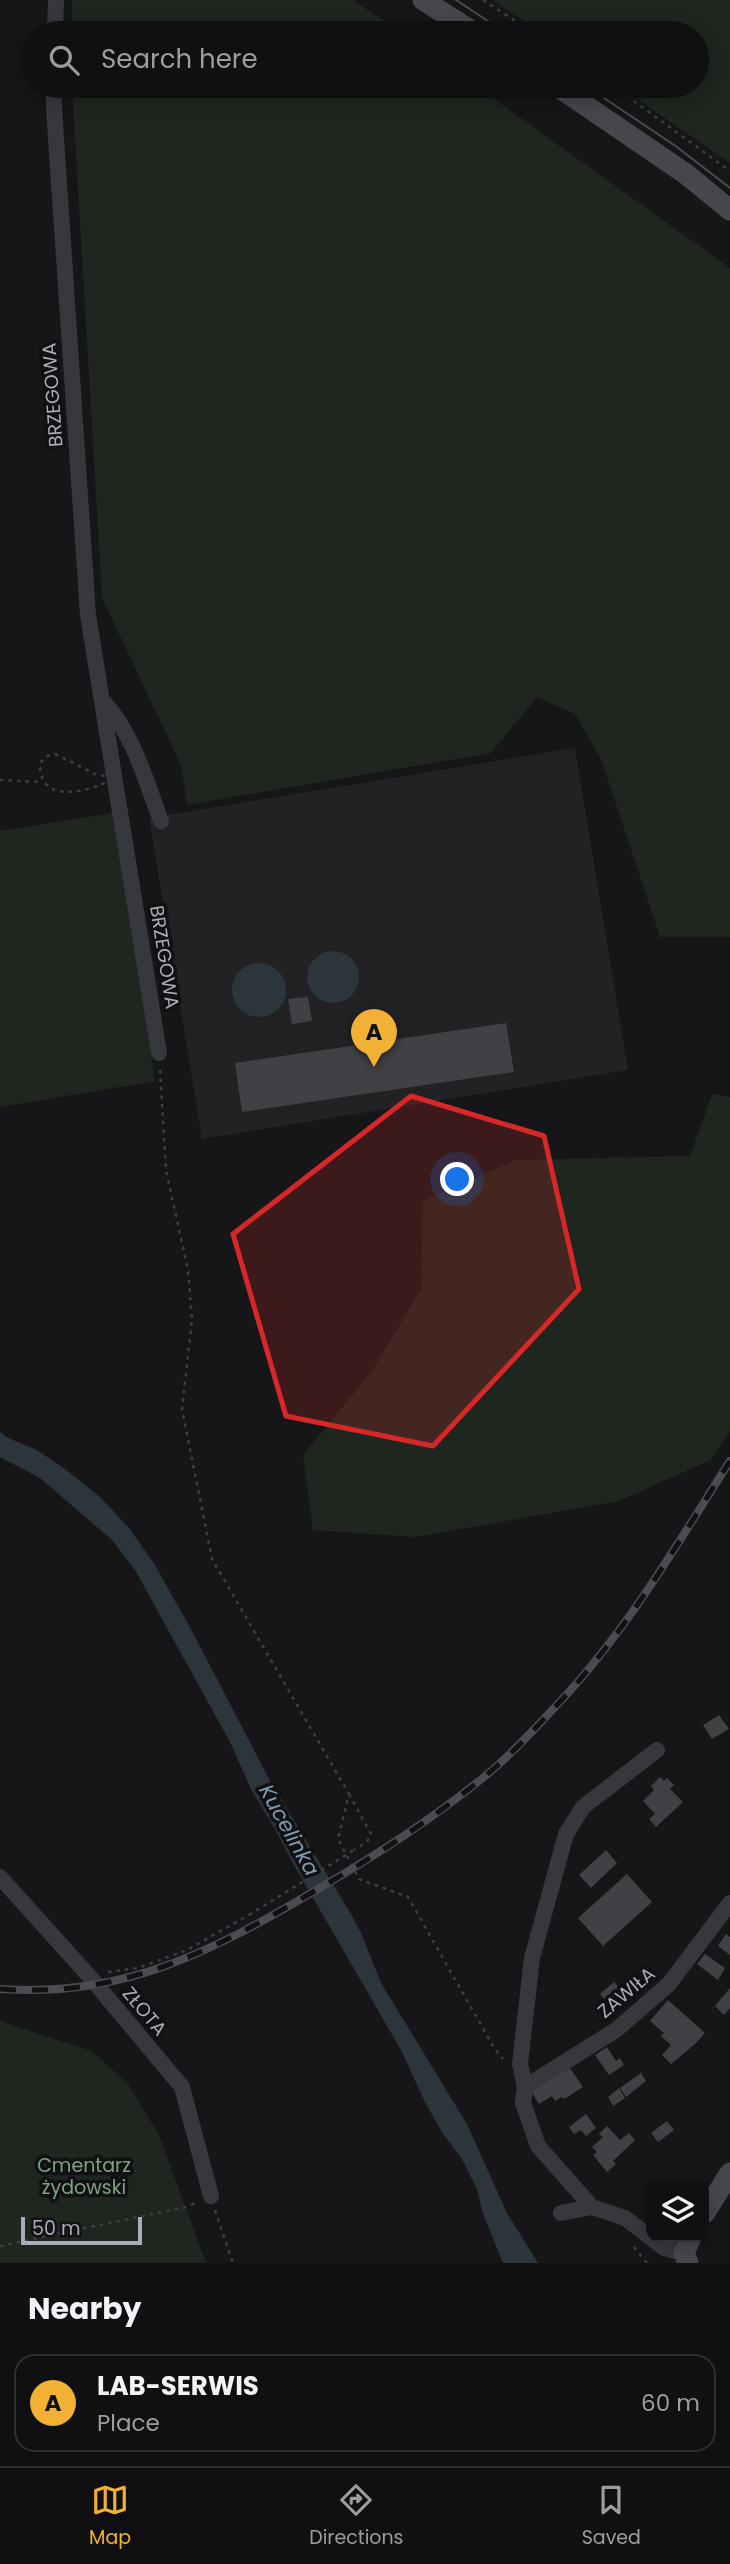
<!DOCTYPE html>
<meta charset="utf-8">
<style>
body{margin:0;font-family:Poppins,sans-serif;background:#19191b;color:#f1f3f6}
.controls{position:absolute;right:21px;bottom:21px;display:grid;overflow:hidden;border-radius:14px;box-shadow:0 4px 18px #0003}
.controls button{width:63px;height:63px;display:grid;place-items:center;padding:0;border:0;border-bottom:2px solid #303032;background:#101012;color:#f1f3f6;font:35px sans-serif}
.scale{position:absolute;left:21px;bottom:18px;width:121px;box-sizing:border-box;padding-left:7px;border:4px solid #a8adb8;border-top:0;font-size:19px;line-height:24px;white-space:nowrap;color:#a8adb8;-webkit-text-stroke:5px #111113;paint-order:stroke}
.you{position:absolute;left:458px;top:1180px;width:24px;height:24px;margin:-18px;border:5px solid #fff;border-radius:50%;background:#1a73e8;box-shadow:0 0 0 10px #1a73e833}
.badge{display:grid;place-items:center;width:46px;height:46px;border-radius:50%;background:#f2b134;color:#111;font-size:23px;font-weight:700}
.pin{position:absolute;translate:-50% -58px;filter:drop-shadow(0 2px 4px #0008)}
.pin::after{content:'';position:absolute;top:37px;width:24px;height:21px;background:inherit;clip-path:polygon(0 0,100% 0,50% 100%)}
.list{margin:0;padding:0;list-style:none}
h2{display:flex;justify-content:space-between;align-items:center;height:91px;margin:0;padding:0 28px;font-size:30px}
h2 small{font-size:23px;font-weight:400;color:#9c9d9f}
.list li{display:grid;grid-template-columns:46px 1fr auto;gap:21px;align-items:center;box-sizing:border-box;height:98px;margin:0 14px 14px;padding:0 14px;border:2px solid #303032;border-radius:21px}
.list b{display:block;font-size:26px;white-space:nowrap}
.list p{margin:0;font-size:23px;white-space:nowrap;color:#9c9d9f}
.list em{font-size:23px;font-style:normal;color:#9c9d9f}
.icon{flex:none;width:38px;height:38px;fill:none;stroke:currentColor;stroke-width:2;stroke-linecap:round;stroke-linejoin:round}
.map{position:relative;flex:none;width:730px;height:2263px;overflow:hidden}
.search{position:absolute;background:#101012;box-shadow:0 4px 18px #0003;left:21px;right:21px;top:21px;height:77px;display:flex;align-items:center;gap:18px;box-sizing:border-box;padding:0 24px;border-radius:38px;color:#9c9d9f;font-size:26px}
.sheet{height:203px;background:#101012}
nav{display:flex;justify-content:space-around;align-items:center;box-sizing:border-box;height:98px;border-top:2px solid #303032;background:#101012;font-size:19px;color:#9c9d9f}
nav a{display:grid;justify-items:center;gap:4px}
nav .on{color:#f2b134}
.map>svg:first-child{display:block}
.built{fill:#222225}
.green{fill:#1e261f}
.water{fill:#2c353c}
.building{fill:#404145}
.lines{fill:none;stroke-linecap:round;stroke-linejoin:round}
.path{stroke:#3d3f44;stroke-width:2.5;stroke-dasharray:3.5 5;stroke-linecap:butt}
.street{stroke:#37383d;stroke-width:16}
.secondary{stroke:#45474d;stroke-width:21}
.tram{stroke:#4a4c52;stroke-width:2}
.rail-casing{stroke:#4a4c52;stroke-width:8}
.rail{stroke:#111113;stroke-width:5;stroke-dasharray:16;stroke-linecap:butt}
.path-bridge{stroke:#3d3f44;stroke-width:2.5;stroke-dasharray:3.5 5;stroke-linecap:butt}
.marked{fill:#d62828;fill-opacity:0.2;stroke:#d62828;stroke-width:5;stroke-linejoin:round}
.labels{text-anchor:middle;stroke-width:7;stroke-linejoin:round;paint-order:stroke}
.street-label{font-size:19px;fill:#a8adb8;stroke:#111113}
.park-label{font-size:19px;fill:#7fa381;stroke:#111113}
.water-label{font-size:21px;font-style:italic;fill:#7f9bb3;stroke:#111113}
</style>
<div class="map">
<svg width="730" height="2263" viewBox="0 0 730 2263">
<rect width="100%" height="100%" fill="#161618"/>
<path class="built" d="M575 748 628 1070 202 1139 149 818Z"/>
<path class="green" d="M72 0H353L401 33H72Z
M493 0H730V163L618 86H697V33H541Z
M72 86H476L730 268V937H660L601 759 575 714 537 697 491 753 187 805 181 765 102 598Z
M113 813 155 1081 0 1107V831Z
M712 1094 730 1097V1431L711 1460 619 1501 416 1537 313 1530 303 1455 372 1371 421 1289 423 1201 516 1160 690 1156Z
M0 2021 92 2051 128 2084 159 2135 206 2263H0Z"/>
<path class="water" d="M307 977a26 26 0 1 1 52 0a26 26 0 1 1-52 0Z
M232 990a27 27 0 1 1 54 0a27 27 0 1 1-54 0Z
M0 1432 8 1438 37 1450 65 1469 100 1497 129 1528 155 1565 192 1631 270 1781 351 1914 361 1933 381 1983 467 2124 507 2213 538 2263H503L483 2214 477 2189 462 2159 441 2131 424 2100 401 2050 294 1865 275 1829 251 1789 230 1742 135 1570 112 1540 40 1478 0 1457Z"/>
<path class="building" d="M308 997 312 1021 292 1024 288 999Z
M506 1023 514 1072 242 1112 235 1063Z
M719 1715 729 1729 712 1739 703 1725Z
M660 1777 664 1781 667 1778 674 1785 670 1789 683 1802 656 1827 649 1819 655 1814 643 1801 654 1790 651 1786Z
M606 1850 617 1863 591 1888 579 1875Z
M627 1874 652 1902 603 1946 578 1918Z
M726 1934 730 1937V1955L718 1946Z
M705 1954 725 1968 718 1980 697 1964Z
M614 1982 627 1997 613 2009 600 1994Z
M730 1988V2008L724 2015 715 2006Z
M668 2000 705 2033 695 2044 671 2064 662 2055 671 2045 661 2036 664 2033 650 2021Z
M607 2047 616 2061 620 2058 624 2065 609 2075 595 2055Z
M569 2067 583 2087 564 2099 562 2097 555 2101 552 2096 539 2104 531 2091Z
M641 2073 646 2081 626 2097 620 2088Z
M619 2088 625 2098 613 2106 608 2097Z
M586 2114 596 2128 586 2136 581 2130 574 2134 569 2127Z
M667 2121 674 2130 658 2142 651 2133Z
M607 2126 620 2140 629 2133 635 2140 613 2161 616 2164 607 2172 593 2155 597 2152 592 2147 603 2137 599 2134Z"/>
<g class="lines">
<path class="path" d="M483 0 534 33
M613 86 730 171
M55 754 95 774 115 778C91 791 39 807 40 763L47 756Z
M0 780 42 782
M160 1070 166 1170 188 1270 192 1319 182 1409 212 1559 349 1794 338 1839 359 1879 408 1897 493 2046 503 2059
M349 1794 371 1834 367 1842 354 1850
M108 1972 138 1968 187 1950 249 1915
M215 2210 233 2263
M0 2246 186 2207 198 2202
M634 2247 647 2263"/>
<path class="street" d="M55 33 56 0
M54 86V108L88 615 159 1053
M103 701C134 735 145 779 161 821
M0 1877 90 1977 182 2087 211 2196
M525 2087 616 2030 669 1984 730 1903
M592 2207 538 2146 523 2103 525 2087 520 2064 532 1958 566 1834 583 1807 657 1750
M561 2213 592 2207 625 2218 664 2248 684 2253"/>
<path class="secondary" d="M423 0 475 33
M557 86 686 174 730 210
M704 2214 730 2173
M688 2263 684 2253 691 2237"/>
<path class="tram" d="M456 0 506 33
M586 86 677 147 730 188"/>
<defs>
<path id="rail" d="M0 1989C122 1998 211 1952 313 1892 372 1858 430 1821 484 1777 509 1757 533 1731 555 1707 625 1634 676 1546 730 1461"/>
</defs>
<use href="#rail" class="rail-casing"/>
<use href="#rail" class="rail"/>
<path class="path-bridge" d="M249 1915 354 1850"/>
</g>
<path class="marked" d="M411 1096 544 1136 579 1289 433 1446 286 1416 233 1234Z"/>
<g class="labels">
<g class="street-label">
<text transform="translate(52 395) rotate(-94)" y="7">BRZEGOWA</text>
<text transform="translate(165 957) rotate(81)" y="7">BRZEGOWA</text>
<text transform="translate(626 1992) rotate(-40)" y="7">ZAWIŁA</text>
<text transform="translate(145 2011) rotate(50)" y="7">ZŁOTA</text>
</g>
<g class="park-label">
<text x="84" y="2172">Cmentarz<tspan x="84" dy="22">żydowski</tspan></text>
</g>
<g class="water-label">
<text transform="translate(289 1830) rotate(61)" y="7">Kucelinka</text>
</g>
</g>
</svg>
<div class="controls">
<button><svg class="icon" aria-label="layers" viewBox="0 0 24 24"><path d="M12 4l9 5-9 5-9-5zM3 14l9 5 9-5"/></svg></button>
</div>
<div class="scale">50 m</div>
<div class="you"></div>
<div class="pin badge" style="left:374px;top:1067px">A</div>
<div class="search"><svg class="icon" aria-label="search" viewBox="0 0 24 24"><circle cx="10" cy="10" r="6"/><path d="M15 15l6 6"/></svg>Search here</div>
</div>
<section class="sheet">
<h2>Nearby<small></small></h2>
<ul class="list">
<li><span class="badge">A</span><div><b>LAB-SERWIS</b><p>Place</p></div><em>60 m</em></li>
</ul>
</section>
<nav>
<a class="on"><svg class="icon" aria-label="map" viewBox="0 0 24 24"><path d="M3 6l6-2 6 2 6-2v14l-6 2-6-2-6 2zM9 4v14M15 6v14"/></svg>Map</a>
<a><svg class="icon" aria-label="directions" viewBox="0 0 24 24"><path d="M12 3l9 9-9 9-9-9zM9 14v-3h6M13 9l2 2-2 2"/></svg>Directions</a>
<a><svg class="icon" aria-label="saved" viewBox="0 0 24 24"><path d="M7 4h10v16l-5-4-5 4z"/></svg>Saved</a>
</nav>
